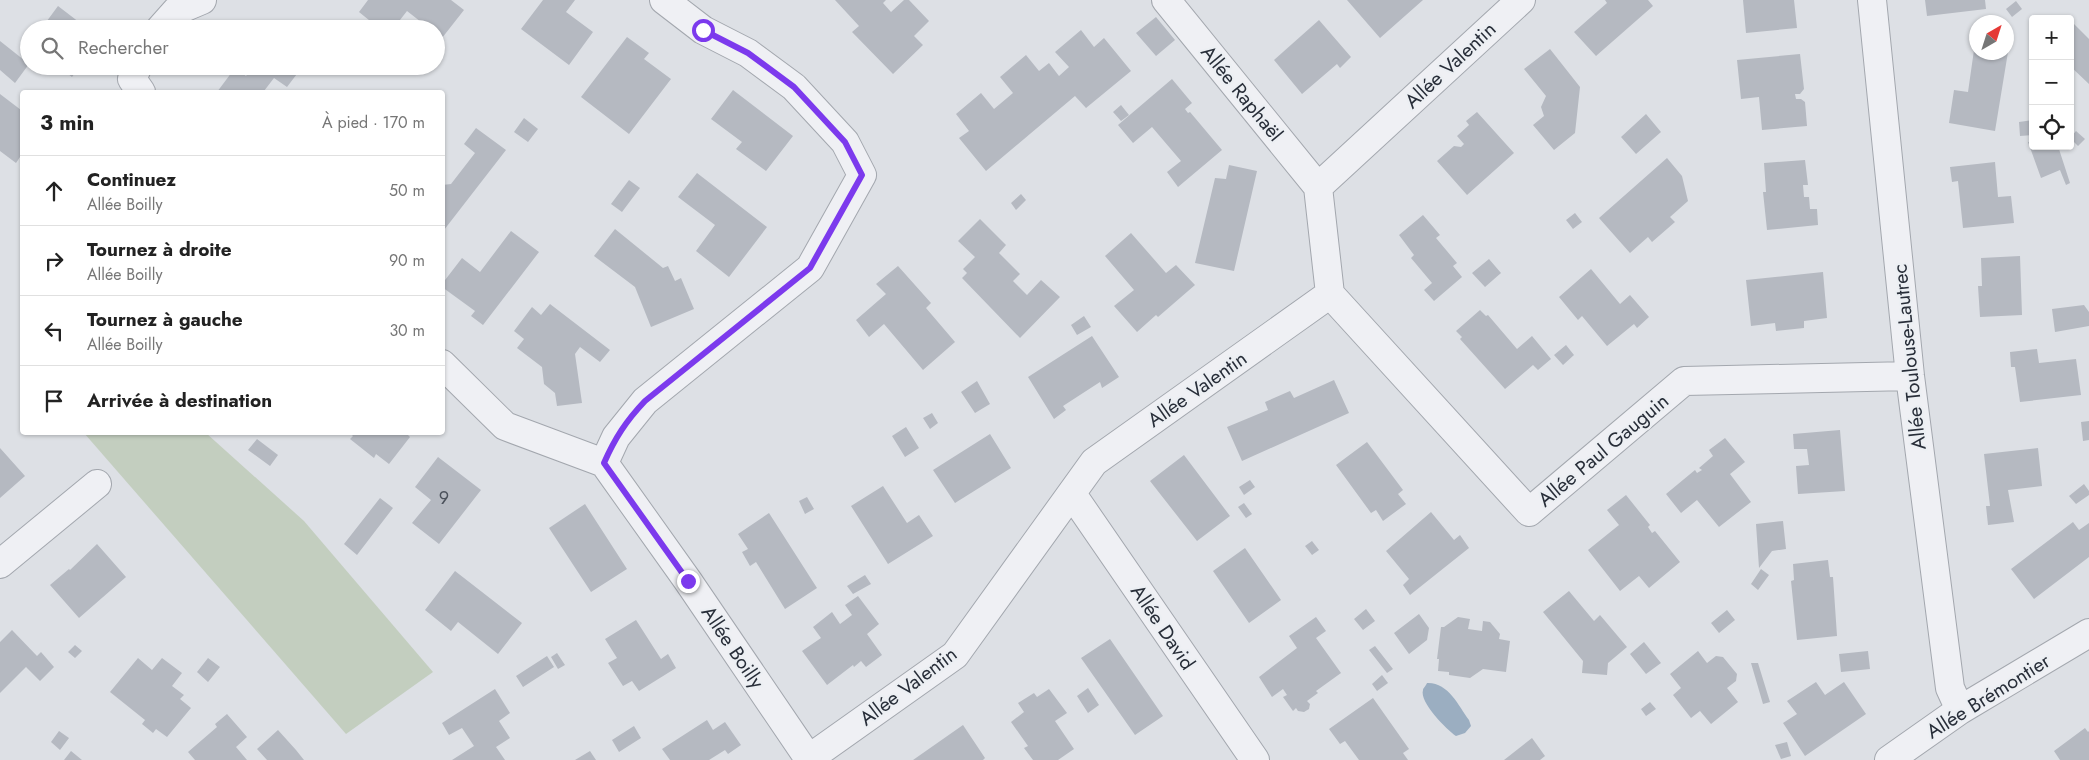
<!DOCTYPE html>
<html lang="fr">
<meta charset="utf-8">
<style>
body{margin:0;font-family:Jost,sans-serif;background:#f2f2f2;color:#222}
.controls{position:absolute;right:15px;top:15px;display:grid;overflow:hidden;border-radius:5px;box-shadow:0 1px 4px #0004}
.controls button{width:45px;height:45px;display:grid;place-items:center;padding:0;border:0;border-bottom:1px solid #e0e0e0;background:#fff;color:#222;font:25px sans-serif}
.compass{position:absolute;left:1969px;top:15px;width:45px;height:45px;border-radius:50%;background:#fff;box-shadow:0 1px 4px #0004;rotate:39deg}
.stop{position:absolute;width:15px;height:15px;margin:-11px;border:4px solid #7c3aed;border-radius:50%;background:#fff}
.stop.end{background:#7c3aed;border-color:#fff;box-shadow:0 1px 5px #0008}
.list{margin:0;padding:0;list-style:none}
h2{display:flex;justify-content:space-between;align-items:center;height:65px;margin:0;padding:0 20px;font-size:21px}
h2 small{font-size:16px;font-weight:400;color:#767676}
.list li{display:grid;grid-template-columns:32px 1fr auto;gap:15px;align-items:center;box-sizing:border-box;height:70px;padding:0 20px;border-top:1px solid #e0e0e0}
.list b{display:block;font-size:19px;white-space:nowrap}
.list p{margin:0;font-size:16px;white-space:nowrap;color:#767676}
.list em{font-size:16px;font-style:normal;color:#767676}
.icon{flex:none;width:28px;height:28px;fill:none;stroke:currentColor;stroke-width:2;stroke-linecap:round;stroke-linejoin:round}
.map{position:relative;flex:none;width:2089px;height:760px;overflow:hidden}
.search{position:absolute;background:#fff;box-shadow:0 1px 4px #0004;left:20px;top:20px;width:425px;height:55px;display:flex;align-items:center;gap:12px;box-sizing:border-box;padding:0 18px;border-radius:28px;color:#767676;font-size:19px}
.panel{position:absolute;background:#fff;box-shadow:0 1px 4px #0004;left:20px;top:90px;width:425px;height:345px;border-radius:5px}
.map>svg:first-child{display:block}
.green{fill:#c3cebf}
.water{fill:#9baec1}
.building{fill:#b5b9c1}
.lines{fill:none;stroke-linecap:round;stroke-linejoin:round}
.minor-casing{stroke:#a3a7ae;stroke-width:30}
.minor{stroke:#eff0f4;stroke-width:28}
.route{stroke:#7c3aed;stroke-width:6}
.labels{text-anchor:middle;stroke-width:4.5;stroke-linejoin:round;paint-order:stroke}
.number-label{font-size:18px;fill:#4b515b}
.street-label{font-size:20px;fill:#282e39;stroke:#eceff3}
</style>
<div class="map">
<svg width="2089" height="760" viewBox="0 0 2089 760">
<rect width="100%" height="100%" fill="#dde0e5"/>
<path class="green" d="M84 433H206L304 521 433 672 346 734Z"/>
<path class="water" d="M1427 683C1448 682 1458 705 1469 720L1471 726 1465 733 1456 736C1447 730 1419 702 1423 690 1423 688 1426 686 1427 683Z"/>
<path class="building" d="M368 0H451L464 10 442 38 436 34V29H430L407 11 393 29H380L359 12Z
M543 0H575L566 12 593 32 569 65 521 29Z
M835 0H886L883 3 891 12 904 0H909L929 21 914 36 923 45 893 74 852 32 859 26Z
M1347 0H1423L1380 38Z
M1605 0H1648L1653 6 1596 56 1574 32 1607 3Z
M1743 0H1794L1797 28 1746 33Z
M1925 0H1985L1986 9 1927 16Z
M2016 1 2022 9 2012 17 2006 9Z
M58 6 88 29H41Z
M1156 17 1175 40 1156 56 1136 33Z
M1319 20 1351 57 1340 68 1337 64 1302 94 1274 60Z
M2070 20 2089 39V84L2070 66Z
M1081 30 1094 47 1104 38 1131 71 1086 108 1075 96 986 171 959 138 969 131 956 114 981 93 994 109 1013 93 1000 77 1026 55 1039 71 1049 63 1059 76 1069 67 1055 52Z
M627 37 649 53 644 59 671 79 629 134 581 97Z
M0 41 29 64 15 83 0 70Z
M1975 43 1976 52H2008L1995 131 1949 123 1954 90 1968 92Z
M1550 49 1580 87 1575 133 1554 150 1533 125 1544 116 1541 107 1546 96 1524 69Z
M1800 54 1804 89 1800 94H1795L1796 99H1801L1805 102 1807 126 1762 130 1759 97 1741 99 1737 60Z
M58 66H80L72 77Z
M254 66H303L287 87 274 78 264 91 266 92H217L235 68 246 76Z
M1172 79 1192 103 1185 109 1188 113 1190 112 1222 150 1178 187 1167 172 1181 161 1152 127 1133 143 1118 125Z
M733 90 793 136 766 171 736 149 742 142 711 119Z
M0 94 21 110 22 108V154L16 163 0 151Z
M1121 105 1129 115 1121 121 1113 112Z
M1477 112 1514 153 1467 195 1437 161 1454 146 1461 147 1464 144 1457 136 1469 125 1466 121Z
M1646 114 1661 132 1636 154 1621 137Z
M524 118 538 129 528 142 514 132Z
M2033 120V135L2020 136 2019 122Z
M476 128 506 150 444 230 442 229V185L451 184 475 153 464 144Z
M2076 131 2085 139 2078 146 2070 138Z
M2033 141V146H2058L2070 183 2066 185 2060 170 2041 178 2028 142Z
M1667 158 1682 176 1688 201 1670 217 1675 222 1652 242 1648 237 1630 253 1599 218Z
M1805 160 1808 185H1803L1804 197H1809L1810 209H1817L1818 225 1767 230 1763 192H1766L1764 163Z
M1995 162 1998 197 2011 196 2014 223 1963 228 1958 181 1952 182 1950 167Z
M1229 165 1257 171 1234 271 1195 263 1215 178 1226 179Z
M697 173 767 227 729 277 696 251 715 225 678 197Z
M629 180 640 188 622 212 611 204Z
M1021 194 1026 200 1016 210 1011 203Z
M1575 213 1582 222 1573 229 1566 220Z
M1423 215 1440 235 1436 238 1457 263 1453 266 1462 277 1434 301 1424 290 1432 283 1411 258 1414 255 1399 235Z
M980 219 1006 245 999 253 1020 274 1013 281 1027 295 1041 280 1060 297 1020 338 962 278 967 273 963 269 975 257 958 241Z
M615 229 663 268 668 266 675 281 681 278 694 309 651 327 635 287 594 256Z
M511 231 539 252 483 325 471 316 475 311 442 287V284L462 258 480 272Z
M1131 233 1166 273 1176 265 1195 285 1158 317 1156 315 1137 332 1114 306 1134 290 1105 256Z
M2020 256 2022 315 1980 317 1978 286H1982L1981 258Z
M1489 259 1501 273 1485 287 1472 273Z
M898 266 931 303 926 308 955 342 923 370 884 324 869 337 856 320 886 294 876 284Z
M1591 269 1620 304 1630 295 1649 317 1637 328 1634 324 1607 346 1582 316 1578 320 1559 297Z
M1823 272 1827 318 1804 321V328L1776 331 1775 323 1751 326 1746 280Z
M550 304 610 350 600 362 580 347 575 354 582 403 557 406 555 393 544 384 542 367 517 348 524 339 514 331 532 307 541 315Z
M2084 305 2089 312V326L2055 332 2052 309Z
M1480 310 1486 316 1488 315 1517 349 1532 336 1551 359 1538 370 1533 365 1505 389 1460 339 1462 337 1456 331Z
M1084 316 1091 327 1077 335 1071 325Z
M1092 336 1119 377 1102 388 1100 382 1063 406 1066 410 1054 419 1028 377Z
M1566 345 1574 355 1563 365 1554 355Z
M2037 349 2039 363 2076 359 2081 395 2020 402 2015 367H2011L2010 352Z
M1334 380 1349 413 1242 461 1227 427 1268 410 1265 402 1290 391 1294 398Z
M977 381 990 404 975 413 961 392Z
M932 413 938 423 930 429 923 418Z
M2089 421V440L2083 441 2081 422Z
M906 427 919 448 905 457 892 436Z
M1840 430 1845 491 1798 494 1796 466 1809 465 1807 449H1794L1793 434Z
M349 432H405L410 437 389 464 376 454 374 458 350 439 353 436Z
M990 434 1011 468 955 503 933 470Z
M1725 438 1745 462 1730 474 1751 502 1719 527 1697 500 1681 513 1666 494 1695 470 1697 473 1702 470 1699 468 1713 456 1709 450Z
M257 439 278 455 270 466 248 450Z
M1367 442 1403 490 1398 494 1406 504 1383 521 1376 510 1371 513 1336 465Z
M0 448 25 476 0 498Z
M2038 448 2042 486 2008 490 2014 522 1988 525 1986 506H1990L1984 454Z
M1184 455 1230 516 1197 541 1150 481Z
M438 457 481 490 439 544 412 523 431 500 415 487Z
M1250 480 1255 487 1244 495 1239 487Z
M2084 484 2089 491V495L2076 504 2069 496Z
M883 486 907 523 919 515 933 536 888 564 851 506Z
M1626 495 1650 525 1648 527 1652 533 1655 531 1680 562 1649 588 1639 576 1620 591 1588 550 1619 525 1607 510Z
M807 497 814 509 805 514 799 501Z
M380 498 393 508 357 555 344 544Z
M1244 503 1252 514 1246 518 1238 507Z
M585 504 627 569 591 592 549 528Z
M1431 512 1454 540 1460 535 1469 548 1410 595 1403 585 1409 579 1386 551Z
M769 513 817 588 785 609 756 562 750 566 742 552 748 549 738 534Z
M1783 521 1786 549 1772 551 1759 568 1756 524Z
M2073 522 2079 530 2089 523V557L2034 599 2011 569Z
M1312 541 1319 550 1312 555 1305 546Z
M97 544 126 577 79 618 50 585 69 569 70 570Z
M1245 548 1281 600 1249 623 1213 571Z
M1828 560 1830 577H1833L1837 636 1797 640 1791 581 1794 580 1793 564Z
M1761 569 1769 575 1758 590 1751 584Z
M455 571 522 623 498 654 458 622 451 631 425 610Z
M865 575 871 584 853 594 847 586Z
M1569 591 1594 621 1600 615 1627 647 1608 663 1607 675 1582 673 1583 661 1543 612Z
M858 596 879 624 867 634 882 655 866 667 861 661 854 667 853 665 827 685 802 651 821 638 813 627 832 612 840 624 852 615 845 605Z
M1366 609 1375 621 1363 630 1354 619Z
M1727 610 1735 620 1719 633 1711 623Z
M1419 614 1429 628 1427 640 1409 654 1394 633Z
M1316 617 1326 631 1316 638 1341 673 1316 691 1318 693 1307 701 1310 704 1309 709 1304 712 1298 711 1296 708 1293 711 1283 697 1287 695 1283 689 1272 697 1259 677 1297 648 1289 636Z
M1458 617 1470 619 1468 629 1482 631 1483 621 1490 622 1500 634 1499 639 1510 641 1506 672 1483 669 1470 678 1449 675V672L1438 671 1439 659H1437L1441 627H1444Z
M636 620 661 659 668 654 676 668 639 691 632 681 623 686 608 663 617 658 605 639Z
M12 630 37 656 41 652 54 667 40 681 26 667 0 693V642Z
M1110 639 1163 716 1135 735 1081 658Z
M1644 642 1661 663 1646 674 1630 654Z
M75 645 82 651 75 658 68 652Z
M1375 646 1393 669 1387 673 1369 650Z
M1698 651 1707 663 1716 656 1723 657 1737 674 1736 681 1727 688 1738 702 1711 724 1700 711 1691 718 1673 695 1681 688 1670 674Z
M1868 651 1870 669 1841 672 1839 654Z
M557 653 565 665 558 669 551 657Z
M547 656 554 667 523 687 516 676Z
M138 658 152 670 162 658 182 673 172 686 184 695 180 699 191 708 167 737 156 729 153 733 142 724 145 720 110 692Z
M208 658 220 667 208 682 197 672Z
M1751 663H1758L1770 702 1763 704Z
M1382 675 1388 683 1377 691 1372 684Z
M1816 682 1825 695 1844 682 1866 714 1805 756 1783 723 1797 714 1787 701Z
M1088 688 1099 705 1088 713 1077 696Z
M495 689 510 713 499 721 510 738 496 747 505 760H452L474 746 462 728 449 735 442 723Z
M1049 689 1067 713 1055 721 1074 749 1058 760H1033L1024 748 1028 746 1011 722 1024 712 1018 703 1034 693 1037 697Z
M1373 698 1409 749 1403 753 1408 760H1359L1345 741 1340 744 1329 729Z
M1650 702 1656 709 1646 716 1641 709Z
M227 714 247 737 236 747 247 760H195L188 752 217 727 215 724Z
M707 720 713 730 725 722 741 745 728 754 725 750 709 760H670L662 749Z
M963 725 985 758 983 760H913Z
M634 726 641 738 619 752 612 740Z
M2085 728 2088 732 2089 731V760H2060L2054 751Z
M278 730 296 750 304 760H267L257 749Z
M59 731 69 738 60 750 51 742Z
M1532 738 1545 756 1540 760H1504Z
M1787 742 1791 756 1781 759 1775 745Z
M71 751 82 760H64Z
M590 751 596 760H575Z"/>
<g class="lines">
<defs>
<path id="minor" d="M1166 0 1318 187
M1872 0 1910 376 1950 688 1960 710
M160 29 176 11 202 0
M138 66 132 79 141 92
M1330 294 1529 512 1684 381 1910 376
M442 364 505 426 604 463 688 581 809 759
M604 463 616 437 645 401 810 268 862 175 845 142 794 87 748 53 703 30 664 0
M1072 494 1255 760
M0 564 97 484
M807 760 955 655 1094 462 1330 294 1318 187 1521 0
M1889 760 1960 710 2089 633"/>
</defs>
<use href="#minor" class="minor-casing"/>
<use href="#minor" class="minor"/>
</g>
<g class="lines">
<path class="route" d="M688 581 604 463C615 438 626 421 645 401L810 268 862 175 845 142 794 87 748 53 703 30"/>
</g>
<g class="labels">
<g class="number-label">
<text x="444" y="504">9</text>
</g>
<g class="street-label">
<text transform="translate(1450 65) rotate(-43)" y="7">Allée Valentin</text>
<text transform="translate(1242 93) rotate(51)" y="7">Allée Raphaël</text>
<text transform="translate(1909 357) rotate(-96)" y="7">Allée Toulouse-Lautrec</text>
<text transform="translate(1197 389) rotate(-35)" y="7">Allée Valentin</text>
<text transform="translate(1603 450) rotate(-40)" y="7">Allée Paul Gauguin</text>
<text transform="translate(1163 627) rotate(56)" y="7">Allée David</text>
<text transform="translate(733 647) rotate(56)" y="7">Allée Boilly</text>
<text transform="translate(908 686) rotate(-37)" y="7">Allée Valentin</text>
<text transform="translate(1988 696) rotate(-32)" y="7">Allée Brémontier</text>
</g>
</g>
</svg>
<div class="controls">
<button>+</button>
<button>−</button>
<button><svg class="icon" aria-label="locate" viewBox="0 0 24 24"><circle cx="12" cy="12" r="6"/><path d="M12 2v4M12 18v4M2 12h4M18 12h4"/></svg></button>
</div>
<svg class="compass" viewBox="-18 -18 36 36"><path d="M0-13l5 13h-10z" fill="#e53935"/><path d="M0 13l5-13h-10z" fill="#767676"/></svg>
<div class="stop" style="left:703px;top:30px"></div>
<div class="stop end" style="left:688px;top:581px"></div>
<div class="search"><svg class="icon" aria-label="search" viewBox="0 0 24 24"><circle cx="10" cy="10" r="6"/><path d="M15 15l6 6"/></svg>Rechercher</div>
<section class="panel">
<h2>3 min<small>À pied · 170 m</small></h2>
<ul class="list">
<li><svg class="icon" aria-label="ahead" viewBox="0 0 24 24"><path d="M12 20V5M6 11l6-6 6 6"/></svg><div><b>Continuez</b><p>Allée Boilly</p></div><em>50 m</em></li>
<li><svg class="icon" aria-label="right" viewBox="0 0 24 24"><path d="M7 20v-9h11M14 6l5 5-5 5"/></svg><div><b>Tournez à droite</b><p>Allée Boilly</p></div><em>90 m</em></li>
<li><svg class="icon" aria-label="left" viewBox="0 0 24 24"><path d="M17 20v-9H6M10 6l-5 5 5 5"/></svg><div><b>Tournez à gauche</b><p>Allée Boilly</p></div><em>30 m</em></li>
<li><svg class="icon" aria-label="arrive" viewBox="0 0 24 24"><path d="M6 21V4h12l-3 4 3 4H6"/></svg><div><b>Arrivée à destination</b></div></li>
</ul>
</section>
</div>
